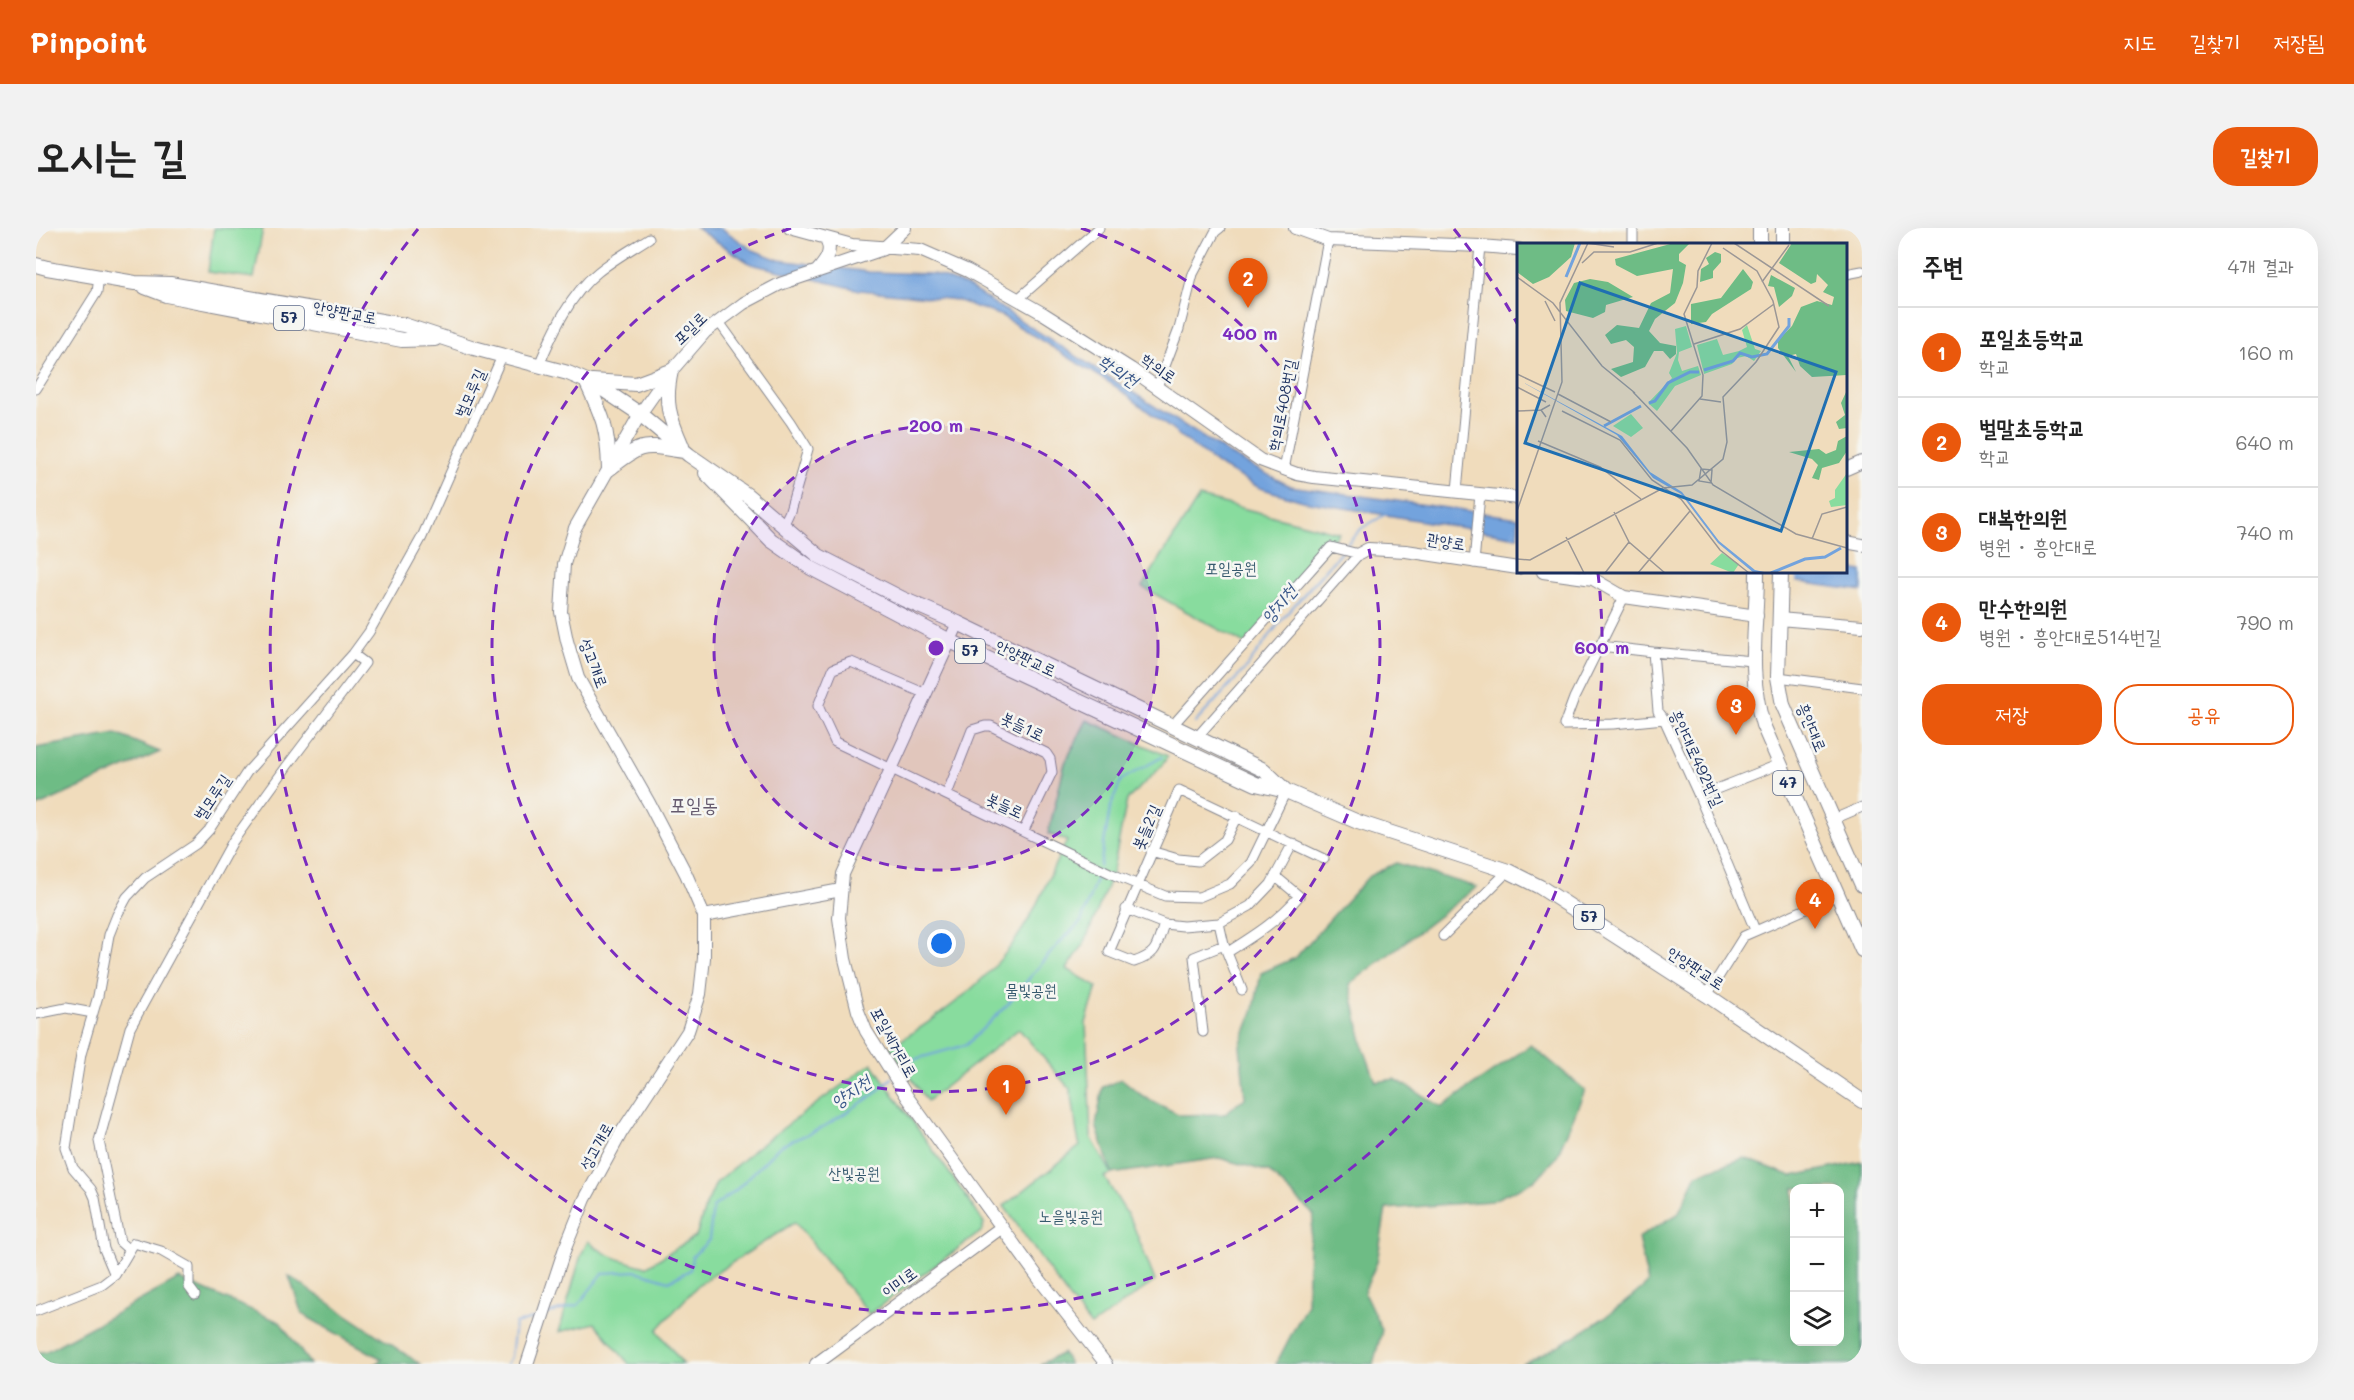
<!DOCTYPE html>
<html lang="ko">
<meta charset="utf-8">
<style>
body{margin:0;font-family:Mali,"Poor Story",sans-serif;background:#f2f2f2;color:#222}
.controls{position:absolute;right:18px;bottom:18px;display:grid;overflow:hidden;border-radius:12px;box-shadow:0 6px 24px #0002}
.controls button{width:54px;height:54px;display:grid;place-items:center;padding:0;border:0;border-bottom:2px solid #e0e0e0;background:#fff;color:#222;font:30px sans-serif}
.you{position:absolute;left:906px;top:716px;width:21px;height:21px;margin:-15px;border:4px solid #fff;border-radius:50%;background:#1a73e8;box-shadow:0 0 0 9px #1a73e833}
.badge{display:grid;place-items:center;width:39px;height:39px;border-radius:50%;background:#ea580c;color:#fff;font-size:20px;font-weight:700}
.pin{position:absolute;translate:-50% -50px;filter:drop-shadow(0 2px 3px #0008)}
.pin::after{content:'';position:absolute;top:32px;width:21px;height:18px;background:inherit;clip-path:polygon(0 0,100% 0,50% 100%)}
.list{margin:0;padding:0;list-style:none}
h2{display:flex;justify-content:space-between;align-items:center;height:78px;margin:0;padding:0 24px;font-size:26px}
h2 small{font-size:20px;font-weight:400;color:#767676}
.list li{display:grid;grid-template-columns:39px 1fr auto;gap:18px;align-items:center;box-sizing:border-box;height:90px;padding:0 24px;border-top:2px solid #e0e0e0}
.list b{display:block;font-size:22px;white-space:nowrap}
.list p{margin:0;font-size:20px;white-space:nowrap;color:#767676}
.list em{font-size:20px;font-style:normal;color:#767676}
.actions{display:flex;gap:12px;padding:18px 24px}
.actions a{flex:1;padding:14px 0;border:2px solid #ea580c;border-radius:24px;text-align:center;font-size:21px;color:#ea580c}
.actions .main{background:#ea580c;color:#fff}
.icon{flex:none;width:33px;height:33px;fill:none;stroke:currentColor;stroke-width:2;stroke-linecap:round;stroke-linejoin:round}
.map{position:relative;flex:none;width:1826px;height:1136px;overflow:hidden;border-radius:24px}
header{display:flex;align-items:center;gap:36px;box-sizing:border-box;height:84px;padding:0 30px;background:#ea580c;color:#fff}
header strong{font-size:28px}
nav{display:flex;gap:33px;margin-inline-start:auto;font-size:21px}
.intro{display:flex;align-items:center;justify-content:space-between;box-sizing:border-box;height:144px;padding:0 36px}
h1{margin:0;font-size:42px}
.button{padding:15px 27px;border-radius:24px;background:#ea580c;color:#fff;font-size:21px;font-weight:700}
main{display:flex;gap:36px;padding:0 36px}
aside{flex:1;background:#fff;border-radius:24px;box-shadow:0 6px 24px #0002}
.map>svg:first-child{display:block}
.green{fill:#88dc9e;stroke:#52867e;stroke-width:1.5}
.forest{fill:#6ebc85;stroke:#447672;stroke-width:1.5;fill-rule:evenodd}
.water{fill:#73a3dd;stroke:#47699e;stroke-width:1.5}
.pier{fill:#f0dcbc}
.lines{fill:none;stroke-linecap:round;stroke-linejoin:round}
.stream{stroke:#73a3dd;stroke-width:2}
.street-casing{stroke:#86868d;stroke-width:11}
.secondary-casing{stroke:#86868d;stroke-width:14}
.primary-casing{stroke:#86868d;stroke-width:16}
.street{stroke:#fff;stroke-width:9}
.secondary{stroke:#fff;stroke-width:12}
.primary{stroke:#fff;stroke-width:14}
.ring{fill:none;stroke:#7b2cbf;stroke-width:3;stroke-dasharray:10 8}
.labels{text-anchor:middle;stroke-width:5;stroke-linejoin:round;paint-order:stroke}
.shield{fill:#f6f6f2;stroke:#5d6b8a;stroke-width:1.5}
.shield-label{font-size:15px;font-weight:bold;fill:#1b2f5e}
.street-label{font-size:16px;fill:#1b2f5e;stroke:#f6f6f2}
.park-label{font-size:16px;fill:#365a6e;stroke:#f6f6f2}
.water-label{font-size:18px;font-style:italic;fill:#3a588a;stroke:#f6f6f2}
.quarter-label{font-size:20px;fill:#655a6e;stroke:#f6f6f2}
.inset-river{fill:none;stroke:#73a3dd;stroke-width:3}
.inset-road{fill:none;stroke:#9b9796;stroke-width:1.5}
.view{fill:#1f6fb2;fill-opacity:0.15;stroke:#1f6fb2;stroke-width:3}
.inset-edge{fill:none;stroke:#1b2f5e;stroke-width:3}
.centre{fill:#7b2cbf;stroke:#f6f6f2;stroke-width:3}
.ring-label{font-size:18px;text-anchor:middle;font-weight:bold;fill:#7b2cbf;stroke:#f6f6f2;stroke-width:5;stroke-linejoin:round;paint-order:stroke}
</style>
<header>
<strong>Pinpoint</strong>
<nav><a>지도</a><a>길찾기</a><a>저장됨</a></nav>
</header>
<div class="intro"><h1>오시는 길</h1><a class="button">길찾기</a></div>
<main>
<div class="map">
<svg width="1826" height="1136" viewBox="0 0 1826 1136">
<rect width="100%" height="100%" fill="#f6f6f2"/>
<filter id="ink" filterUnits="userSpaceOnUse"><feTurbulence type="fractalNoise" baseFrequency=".0167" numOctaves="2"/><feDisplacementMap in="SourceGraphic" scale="12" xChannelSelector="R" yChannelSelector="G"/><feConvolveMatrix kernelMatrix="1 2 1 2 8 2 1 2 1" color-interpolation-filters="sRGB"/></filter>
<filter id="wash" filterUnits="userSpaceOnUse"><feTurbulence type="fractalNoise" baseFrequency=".008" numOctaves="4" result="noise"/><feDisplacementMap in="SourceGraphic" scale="24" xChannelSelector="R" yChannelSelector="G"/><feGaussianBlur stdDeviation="1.35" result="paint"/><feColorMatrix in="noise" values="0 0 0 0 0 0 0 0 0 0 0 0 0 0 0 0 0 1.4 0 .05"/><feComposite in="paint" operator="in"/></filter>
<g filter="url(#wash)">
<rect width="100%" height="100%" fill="#f0dcbc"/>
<path class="green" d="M178 0H227L218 50 172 44Z
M1163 269 1303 305 1209 416 1106 359Z
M1051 492 1132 528 1124 540 1091 572 1076 646 1048 716 1031 741 1061 759 1050 795 1055 909 1076 946 1068 949 1096 994 1119 1053 1055 1098 1032 1069 968 978 1044 918C1038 899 1040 880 1034 861L983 801 891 873 854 819C908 786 960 749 992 692 1007 667 1016 639 1031 613L1012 606 1029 535Z
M836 835C872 889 912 941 948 995L946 1003 833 1086 759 994 663 1056 621 1102 647 1136H593L559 1095 523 1104 545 1027 552 1013C570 1029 588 1033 610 1039L660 1008 669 980 680 955 720 920Z"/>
<path class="forest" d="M80 506 124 524 0 579V520Z
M1360 635 1441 659 1314 756 1327 818 1340 854 1359 851 1406 879 1495 817 1549 862 1520 930 1499 953 1455 973 1350 981 1341 1034 1328 1064 1346 1102 1337 1136H1240L1271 1076 1273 1018 1278 987 1233 944 1183 930 1076 946 1060 897 1067 859 1086 851 1108 869 1144 887 1188 886 1209 870 1204 817 1218 781 1225 745 1259 730 1333 648Z
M1708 930 1756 948 1826 934V1136H1487C1530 1115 1576 1088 1612 1055L1602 1010 1642 986 1661 946ZM1758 960H1804V1114H1758Z
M253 1048 384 1136H339L346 1131 266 1086Z
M143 1051 244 1094 274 1136H0V1125L11 1123Z
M1027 1125 1033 1136H1004Z"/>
<path class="water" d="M660 0H685L717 22 743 32 833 44 898 46 931 58 1196 228 1254 258 1482 290V309L1267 273 1224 260 1182 237 1079 158 966 88 920 72 824 62 715 36Z
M1810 341 1826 343V363L1691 344H1810Z"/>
<path class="pier" d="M1705 344H1760V357L1705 349Z"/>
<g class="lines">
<path class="stream" d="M1308 319 1326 300 1350 286
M1159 495 1209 441 1247 390 1305 324
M1064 638 1074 581 1085 552 1126 529
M862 844 876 832 930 817 969 779 1024 714 1045 694 1063 643
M511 1086 542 1077 567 1045 600 1043 633 1053 654 1042 656 1029 673 1012 677 979 700 962 744 918 786 900 836 868 856 850
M471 1136 475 1129 479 1096 500 1090"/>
</g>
</g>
<g filter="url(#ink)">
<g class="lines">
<defs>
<path id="street" d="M1597 16V0
M1810 46 1826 43
M982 71 1063 0
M683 94 755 194 772 221 754 283 747 298
M503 137C517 104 534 66 562 44 578 31 596 21 613 10
M1121 159 1143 101 1157 46 1179 4 1184 0
M0 161 61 64 63 49
M1248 242 1292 12
M1421 263 1444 18
M1438 335 1444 266
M1588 369 1538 470 1528 497 1577 496 1628 491
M1564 418 1617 424
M1717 433 1617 424 1622 483 1628 491 1663 568 1719 702
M1742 449 1826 460
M890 466 815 434 797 441 782 478 799 514 1076 646 1129 668 1163 669 1194 656 1215 635 1250 563
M1136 498 1295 319 1323 326 1161 509
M911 566 936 502 949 498H955L1010 525 1014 531 1016 544 988 602
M1663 568 1744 536
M1798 591 1826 579
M1115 623 1142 631 1162 633 1189 612 1201 588
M1090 681 1128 696 1147 698 1183 695 1214 678 1235 656 1257 615
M1183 695 1188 717 1206 762
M1128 696C1120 719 1122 726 1098 734L1073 724 1143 562 1288 631
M1407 708 1472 643
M1192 724C1219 707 1243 692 1263 668L1239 648
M1671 767 1708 708 1802 667
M0 786 30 780 57 785
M1167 804 1158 729 1188 717
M93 1022 84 1014 63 913 94 800 197 613 251 538 329 435 317 426
M79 1047 68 1021 59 970 55 961 37 940 30 920 45 826 62 768 73 707 81 687 91 669 109 650 160 616 173 602 211 544 317 426 333 404 386 309 467 126
M0 1083 66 1057 79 1047 98 1015 125 1023 153 1039V1059L159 1067"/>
<path id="secondary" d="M754 0 816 17 884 22 932 43 1008 86 1095 141 1224 232 1261 246 1278 249 1482 270
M1259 0 1292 12 1444 18 1482 21
M781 43C790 33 797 23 790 11
M1810 241 1826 234
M1810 314 1826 317
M1323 326 1332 321 1370 323 1482 340
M1507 344 1557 351 1588 369 1721 388
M1743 391 1826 398
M922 395 807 646 803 690 809 731 822 783 830 803 872 870 1004 1052 1070 1136
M668 688 805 662
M491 1136 528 1023 549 971 585 905 652 803 664 766 668 730V688L650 646 613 575 542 450 531 413 525 384 528 336 539 300 604 186 630 149 669 104 708 75 744 56 847 21 869 0
M780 1136 966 999"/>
<path id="primary" d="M1724 16V0
M1747 16V0
M0 37 11 40 99 55 134 56 368 97 438 120 532 145 562 158 604 186 653 227 711 267 783 328 867 371 922 395 1228 542 1250 563
M109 59 130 67 366 112 399 111
M635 143C628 174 633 189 646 218
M550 153C567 189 572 200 573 241
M556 153 600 156 635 143
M573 241C607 214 606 217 648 223
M670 245 735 312 775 340 914 413 1220 556 1250 563 1322 594 1472 643 1504 659 1671 767 1826 873
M1721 344C1721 398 1711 444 1727 497L1826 722
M1745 344 1742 449 1747 477 1826 657"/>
</defs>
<use href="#street" class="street-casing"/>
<use href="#secondary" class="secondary-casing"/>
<use href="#primary" class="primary-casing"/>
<use href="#street" class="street"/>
<use href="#secondary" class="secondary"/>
<use href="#primary" class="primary"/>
</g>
</g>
<circle cx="900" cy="420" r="222" fill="#7b2cbf" fill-opacity=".12"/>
<g class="ring">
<circle cx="900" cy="420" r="222"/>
<path d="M1045 0A444 444 0 1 1 755 0"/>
<path d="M1418 1A666 666 0 0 1 1482 97M1562 345A666 666 0 1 1 382 1"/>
</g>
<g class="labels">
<g class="shield">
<rect x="238" y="78" width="30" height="24" rx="4.5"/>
<rect x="919" y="411" width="30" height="24" rx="4.5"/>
<rect x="1737" y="543" width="30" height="24" rx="4.5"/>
<rect x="1538" y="677" width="30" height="24" rx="4.5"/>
</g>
<g class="shield-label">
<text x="253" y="95">57</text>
<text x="934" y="428">57</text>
<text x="1752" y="560">47</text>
<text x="1553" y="694">57</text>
</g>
<g class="street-label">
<text transform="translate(309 84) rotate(11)" y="6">안양판교로</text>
<text transform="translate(654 100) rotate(-44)" y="6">포일로</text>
<text transform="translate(1123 140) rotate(35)" y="6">학의로</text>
<text transform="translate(434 165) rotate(-66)" y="6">벌모루길</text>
<text transform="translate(1246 177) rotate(-79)" y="6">학의로408번길</text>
<text transform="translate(1410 313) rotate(9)" y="6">관양로</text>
<text transform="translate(990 430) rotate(25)" y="6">안양판교로</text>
<text transform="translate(558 435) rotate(69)" y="6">성고개로</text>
<text transform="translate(987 498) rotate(26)" y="6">봇들1로</text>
<text transform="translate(1776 499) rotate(67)" y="6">흥안대로</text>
<text transform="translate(1661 530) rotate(65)" y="6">흥안대로492번길</text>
<text transform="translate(176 569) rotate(-56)" y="6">벌모루길</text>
<text transform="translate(969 577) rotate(25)" y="6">봇들로</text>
<text transform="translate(1110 599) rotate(-66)" y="6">봇들2길</text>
<text transform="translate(1660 740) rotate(33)" y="6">안양판교로</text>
<text transform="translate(858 814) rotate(61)" y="6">포일세거리로</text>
<text transform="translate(560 918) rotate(-61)" y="6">성고개로</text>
<text transform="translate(863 1054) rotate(-36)" y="6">이미로</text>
</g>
<g class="park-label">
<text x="1195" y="346">포일공원</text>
<text x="995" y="768">물빛공원</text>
<text x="818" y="951">산빛공원</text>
<text x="1035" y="994">노을빛공원</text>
</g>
<g class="water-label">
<text transform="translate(1082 143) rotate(34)" y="6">학의천</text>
<text transform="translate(1243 376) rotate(-50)" y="6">양지천</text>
<text transform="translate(815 864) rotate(-35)" y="6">양지천</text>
</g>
<g class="quarter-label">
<text x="658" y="584">포일동</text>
</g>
</g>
<g transform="translate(1481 15)">
<rect width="330" height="330" fill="#f0dcbc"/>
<path d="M230 82 238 106 244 108 237 118 229 113 220 115 215 121 187 131 180 102 200 96 206 112 222 108 230 104 225 87ZM169 83 175 104 162 109 161 117 165 128 181 123 184 132 158 143 140 168 131 160 155 135 152 130 160 110 158 86ZM114 171 126 185 114 194 96 183ZM330 230V262L314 264 312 258 318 255V247ZM205 310 222 321 216 330 193 321Z" fill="#88dc9e"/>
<path d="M58 0 54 14 32 34 16 41 0 29V0ZM157 0H173L162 11V18L169 22 166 40 158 60 138 76 132 88 143 100 159 103V111L153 116 146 108H137L128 124 104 134 94 126 116 119 117 104 109 97 94 101 88 92 100 82 122 85 134 60 153 50 156 26 120 33 99 22 98 16ZM275 0H330V132L295 134 283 123 279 111 271 113 279 129 261 105V97L275 83 284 64 300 58 315 62 317 54 306 49 311 42 300 31 299 39 294 41 262 20ZM198 9 204 11V19L196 28V35L183 39 184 26 192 21 189 15ZM226 26 236 39 234 46 195 71 189 79 174 81V61L204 55ZM254 32 278 45 275 53 262 64 257 44 251 43ZM73 36 91 39 116 54 89 62 88 69 76 75 49 68 48 57 57 40ZM330 147V185L322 186 319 179 328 172 324 160ZM330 193V208L322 220 305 225 302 237 295 235 301 222 295 216 272 209 302 206 309 211 319 207 321 198Z" fill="#6ebc85"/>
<path d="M0 136 105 193 133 229 165 249 202 298 238 327 252 330H237L201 300 164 251 136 235 100 192Z" fill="#73a3dd"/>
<path class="inset-river" d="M49 34 63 0M187 127 216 118 223 110 235 114 250 111 272 83V75M132 160 138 158 151 140 173 129H182M87 183 124 163M254 330 288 316 308 314 324 305"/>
<path class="inset-road" d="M70 0 97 4M217 0 312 63M65 20 77 9H113L141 0M0 34 36 60 85 123 118 150M245 39 272 2M28 58 38 78M177 101 223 86 257 61M0 131 38 149M0 144 29 159M116 149 170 205 196 242 279 291 330 305M41 151 94 179M183 156 204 159M0 168 25 167M45 168 103 197 135 237 164 256 203 307 232 330M29 174 24 167 33 162M154 188 185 153 186 132 167 71 180 44 181 28 195 0M21 198 83 224 124 256M184 226 195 227 194 240 182 238ZM0 268 45 139 43 60 71 0M97 269 112 299 148 330M49 294 67 330M295 296 305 271 330 264M0 316 13 317 146 245 175 242 206 216 210 199 206 154 239 119 262 84 256 58 240 28 206 5M88 330 112 299M121 330 173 268"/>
<path class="view" d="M63 40 319 129 264 288 8 200Z"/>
<rect width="330" height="330" class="inset-edge"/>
</g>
<circle cx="900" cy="420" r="9" class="centre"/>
<g class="ring-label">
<text x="1214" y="112">400 m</text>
<text x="900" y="204">200 m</text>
<text x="1566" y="426">600 m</text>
</g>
</svg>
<div class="controls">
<button>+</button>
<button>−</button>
<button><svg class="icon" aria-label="layers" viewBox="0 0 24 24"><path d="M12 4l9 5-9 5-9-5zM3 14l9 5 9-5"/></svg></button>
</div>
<div class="you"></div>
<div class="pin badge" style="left:970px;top:887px">1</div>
<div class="pin badge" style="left:1212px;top:80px">2</div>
<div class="pin badge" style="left:1700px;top:507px">3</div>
<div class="pin badge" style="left:1779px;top:701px">4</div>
</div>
<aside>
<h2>주변<small>4개 결과</small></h2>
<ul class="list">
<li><span class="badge">1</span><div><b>포일초등학교</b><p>학교</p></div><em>160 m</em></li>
<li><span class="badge">2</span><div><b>벌말초등학교</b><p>학교</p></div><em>640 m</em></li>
<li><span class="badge">3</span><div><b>대복한의원</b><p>병원 · 흥안대로</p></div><em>740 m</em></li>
<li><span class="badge">4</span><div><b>만수한의원</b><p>병원 · 흥안대로514번길</p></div><em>790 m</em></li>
</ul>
<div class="actions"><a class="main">저장</a><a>공유</a></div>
</aside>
</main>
